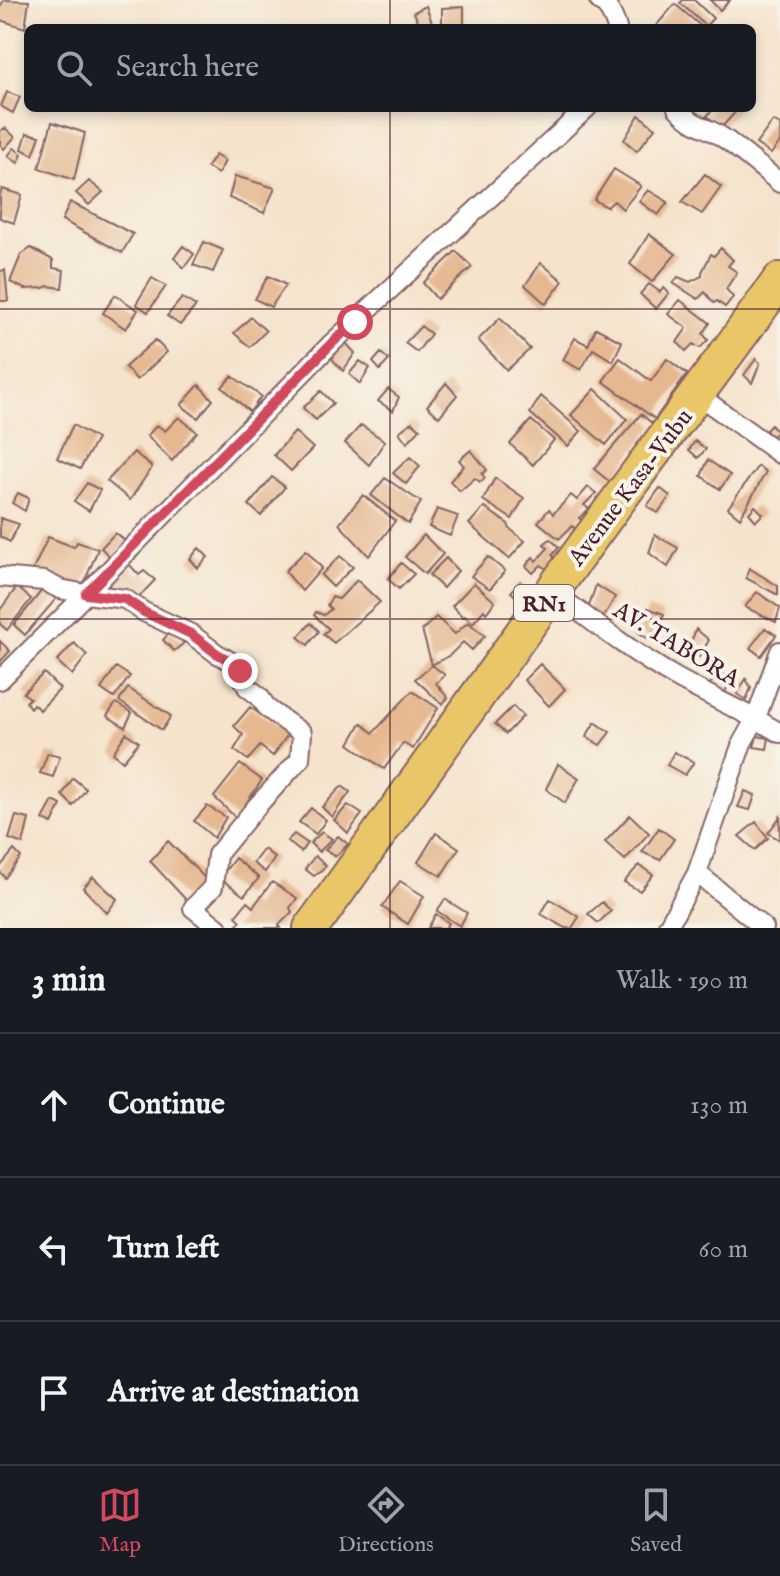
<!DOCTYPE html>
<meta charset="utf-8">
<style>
body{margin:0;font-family:"IM FELL English",serif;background:#20242c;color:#f1f3f6}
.stop{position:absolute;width:24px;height:24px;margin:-18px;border:6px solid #d1495b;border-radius:50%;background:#fff}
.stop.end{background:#d1495b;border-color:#fff;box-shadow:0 2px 8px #0008}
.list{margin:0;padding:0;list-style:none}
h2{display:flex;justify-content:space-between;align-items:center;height:104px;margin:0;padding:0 32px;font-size:34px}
h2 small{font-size:26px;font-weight:400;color:#9ea1a6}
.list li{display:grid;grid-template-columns:52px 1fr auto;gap:24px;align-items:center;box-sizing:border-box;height:144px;padding:0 32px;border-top:2px solid #363941}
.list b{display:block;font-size:30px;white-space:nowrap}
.list em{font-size:26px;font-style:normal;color:#9ea1a6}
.icon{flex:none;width:44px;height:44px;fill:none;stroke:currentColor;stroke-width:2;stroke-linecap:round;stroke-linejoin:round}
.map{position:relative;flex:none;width:780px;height:928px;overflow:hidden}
.search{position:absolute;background:#171b24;box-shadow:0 4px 12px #0003;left:24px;right:24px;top:24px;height:88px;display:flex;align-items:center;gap:20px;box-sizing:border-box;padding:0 28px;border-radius:12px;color:#9ea1a6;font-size:30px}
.sheet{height:536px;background:#171b24}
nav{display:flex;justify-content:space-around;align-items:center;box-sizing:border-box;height:112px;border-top:2px solid #363941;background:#171b24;font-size:22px;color:#9ea1a6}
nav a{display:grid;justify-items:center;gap:4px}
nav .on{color:#d1495b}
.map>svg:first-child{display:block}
.building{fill:#e5b890}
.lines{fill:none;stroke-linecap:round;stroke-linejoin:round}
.street-casing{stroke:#866463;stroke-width:22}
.highway-casing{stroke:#866463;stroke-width:38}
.street{stroke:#fff;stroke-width:18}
.highway{stroke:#e9c769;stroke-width:34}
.route{stroke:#d1495b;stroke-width:10}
.grid{fill:none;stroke:#4a1f2b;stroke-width:2;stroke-opacity:0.55}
.labels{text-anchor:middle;stroke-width:8;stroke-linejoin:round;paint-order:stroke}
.shield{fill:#f7f3e8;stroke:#7e5f64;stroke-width:2}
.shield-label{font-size:22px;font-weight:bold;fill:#4a1f2b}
.street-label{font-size:24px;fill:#4a1f2b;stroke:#f7f3e8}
</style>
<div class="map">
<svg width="780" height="928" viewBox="0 0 780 928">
<rect width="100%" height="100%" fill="#f7f3e8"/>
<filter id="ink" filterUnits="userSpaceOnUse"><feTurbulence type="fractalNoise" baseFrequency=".0125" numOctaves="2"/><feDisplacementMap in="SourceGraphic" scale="16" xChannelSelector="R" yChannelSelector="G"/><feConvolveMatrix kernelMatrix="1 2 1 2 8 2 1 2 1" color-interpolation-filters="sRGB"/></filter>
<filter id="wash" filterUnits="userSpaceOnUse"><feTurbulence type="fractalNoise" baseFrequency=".006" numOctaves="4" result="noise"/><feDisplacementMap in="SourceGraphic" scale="32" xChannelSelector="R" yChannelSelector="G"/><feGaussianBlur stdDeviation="1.8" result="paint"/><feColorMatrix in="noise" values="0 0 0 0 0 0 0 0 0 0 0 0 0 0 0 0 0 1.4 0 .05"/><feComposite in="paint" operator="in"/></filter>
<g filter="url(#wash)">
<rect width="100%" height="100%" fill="#f5e3cc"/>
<g id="blocks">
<path class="building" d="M4 0 29 1 25 28 0 20V7Z
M683 0H694L713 18 706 26 680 3Z
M710 0H730L720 10Z
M675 4 703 28H654Z
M426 6 434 28H420L414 12Z
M464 7V28H442V8Z
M7 92 20 97 13 113 1 106Z
M714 108H739L721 128 707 116Z
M639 115 655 128 637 151 624 140Z
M773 121 780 125V142L771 154 756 144Z
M52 122 85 133 74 180 39 168Z
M5 128 15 137 4 149 0 144V131Z
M27 133 40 136 33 155 22 149Z
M14 148 22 154 18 163 8 156Z
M215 155 225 161 218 174 207 167Z
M614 169 641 186 623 209 614 201 607 207 594 200Z
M705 174 721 187 702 214 682 202Z
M235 176 275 188 264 213 229 198Z
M89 181 103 192 89 205 76 193Z
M2 189 22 195 14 223 0 218V195Z
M648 190 668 202 658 215 639 201Z
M70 202 133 234 122 253 62 220Z
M649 234 676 254 652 282 630 264Z
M204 242 223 250 213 272 193 265Z
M183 246 194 254 184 268 174 258Z
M31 248 53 260V268L64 270 62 288 48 286 43 288 25 289 10 282 21 255Z
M721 248 733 260 728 266 737 272 726 289 733 297 725 307 717 301 714 303 705 292 698 299 673 283 678 277 690 282 702 276V272L711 254 714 256Z
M456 251 472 267 437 299 423 283Z
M541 263 563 281 546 304 525 285Z
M5 270 8 301H0V271Z
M268 276 286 285 271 307 255 299Z
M152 278 166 286 148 312 136 304Z
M649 284 660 292 664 288 669 293 656 309 640 294Z
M115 295 138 310 126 329 103 313Z
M182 298 196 306 180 325 167 316Z
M680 300 710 323 703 334 708 340 700 348 693 344 686 351 677 342 687 328 668 314Z
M251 317 266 331 250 347 234 333Z
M500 318 530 349 507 370 478 340Z
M421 326 431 334 417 352 405 343Z
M596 328 622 342 613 361 593 349 581 370 563 360 575 338 588 345Z
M155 340 167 352 137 380 125 367Z
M344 341 355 353 343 371 332 359Z
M381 353 389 360 380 370 373 362Z
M620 358 651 381 667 359 687 374 655 419 603 381Z
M756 359 760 363 752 383 744 375Z
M360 361 370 368 360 384 349 374Z
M232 376 261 396 250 412 222 387Z
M446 383 457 395 439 417 427 406Z
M199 385 213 400 198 418 181 405Z
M388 389 399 397 393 411 378 401Z
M595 389 627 419 606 445 571 415Z
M321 391 333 403 316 420 303 408Z
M541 396 581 431 568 446 530 413Z
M641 414 654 425 610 482 594 469Z
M179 417 197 432 172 461 147 436 157 425 165 431Z
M531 420 554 440 533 465 510 444Z
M412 422 420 429 407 443 399 432Z
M73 425 97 439 80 469 57 458Z
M361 425 385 441 369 465 345 443Z
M771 425 777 432 771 437 766 430Z
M295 432 313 448 291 471 274 455Z
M695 441 706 449 698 458 689 450Z
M471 450 487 470 482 474 485 478 480 482 475 478 460 491 450 481 464 466 459 460Z
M134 452 152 467 130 500 107 481Z
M410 457 420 466 406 484 393 473Z
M708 460 730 475 720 489 701 476Z
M758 466 766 472 740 518 728 508Z
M272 477 285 487 261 516 249 505Z
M385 478 421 502 408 524 371 495Z
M495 478 524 498 512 519 483 500Z
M87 483 100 490 89 511 74 501Z
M588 487 596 493 584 505 589 509 579 518 583 522 575 529 572 526 559 539 538 522 549 509 553 514 571 495 577 500Z
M660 488 670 496 658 513 647 506Z
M18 493 29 498 25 511 12 503Z
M363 495 395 521 369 556 339 524Z
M755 506 763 514 756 521 749 513Z
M484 507 508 524 510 529 525 541 509 559 469 524Z
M437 509 458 516 450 536 429 527Z
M0 518 19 524 10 542 0 537Z
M115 533 127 542 112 559 101 548Z
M424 535 443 554 425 574 405 557Z
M655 535 678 548 668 567 649 553Z
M48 537 74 547 77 542 98 549 83 586 63 585V580L32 572Z
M550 539 559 547 552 555 556 560 547 569 541 565 533 573 526 566 533 557 536 561 539 558 548 548 544 544Z
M199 548 208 557 198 568 190 559Z
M306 550 322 568 302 591 285 571Z
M340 556 353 567 333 587 321 575Z
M488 557 505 571 490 589 471 576Z
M446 558 458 571 443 588 429 575Z
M127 562 139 575 144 571 155 580 136 600 121 596 106 584Z
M401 563 414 574 399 589 388 579Z
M749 568 778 586V595L746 578Z
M357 580 380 602 334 643 323 634 329 629 314 615 316 612 324 615 331 609 327 605 332 597 339 599Z
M520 582 528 590 519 600 511 592Z
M474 583 495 602 486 613 484 610 473 623 465 616 463 617 452 606Z
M596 585 615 597 602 620 586 615Z
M17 587 31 599 7 630 0 624V610Z
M43 589 56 599 25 635 14 625Z
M757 592 780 608 776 622 745 607Z
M648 608 664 614 652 641 638 632Z
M436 617 455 634 468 622 485 636 472 650 463 642 450 655 432 665 445 675 436 683 448 698 442 704 415 679 432 665 422 630Z
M311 623 319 631 308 645 298 637Z
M765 628 776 635 761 656 750 648Z
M696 629 709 640 699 657 688 651Z
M171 631 184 643 174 651 163 640Z
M0 641 10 651 0 662Z
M74 643 87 655 72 675 57 661Z
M540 664 565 689 549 706 524 680Z
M116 667 130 676 114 698 101 689Z
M718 670 731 682 722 696 709 686Z
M44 673 60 689 40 710 33 704 30 708 26 702 30 698 23 693Z
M746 679 751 688 746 700 737 694Z
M128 688 171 716 162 730 119 701Z
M412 691 438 708 413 749 403 743 384 769 349 744 361 723 373 733Z
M116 703 132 713 125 727 107 716Z
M513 706 523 716 506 734 495 724Z
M250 707 288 734 273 756 260 746 248 760 234 750 243 735 234 726Z
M595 722 610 732 600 745 586 737Z
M126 733 139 742 123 761 113 753Z
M757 736 769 738 767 749 754 747Z
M674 752 694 762 685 775 667 765Z
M48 753 60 756 53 777 40 773Z
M240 764 262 780 236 818 214 797Z
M558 764 579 778 565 803 546 789Z
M73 778 86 789 73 806 62 795Z
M342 786 350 792 332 817 322 807Z
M745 791 755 795 750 810 738 807Z
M53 801 61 805 52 824 43 819Z
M348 805 362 814 348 833 334 820Z
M207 806 226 817 214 838 194 821Z
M311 808 326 820 316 834 299 822Z
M630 815 649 833 625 860 605 842Z
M16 816 29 819 23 844 9 839Z
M780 817V840L768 833Z
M756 822 768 838 755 850 739 836Z
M659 828 674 839 660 860 642 852Z
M322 832 332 839 319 852 310 843Z
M436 833 459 848 441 876 418 862Z
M294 834 307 843 301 852 287 841Z
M338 836 348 844 336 856 325 850Z
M168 841 207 880 188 902 150 861Z
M264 849 275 858 265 872 253 863Z
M14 850 21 857 5 878 0 872V867Z
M315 856 326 866 314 876 305 869Z
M235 858 259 878 244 896 220 878Z
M639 865 653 875 640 891 624 882Z
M93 877 117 899 107 913 83 888Z
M400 881 424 896 408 924 382 907Z
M272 882 297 898 290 908 292 912 279 925 281 928H234L241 921 236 916 247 902 253 907Z
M445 899 467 913 460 926 437 911Z
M550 899 579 917 572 928H565L541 914Z
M602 902 611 911 598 923 588 914Z
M436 914 449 923 446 928H428Z"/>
</g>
</g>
<g filter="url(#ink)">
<use href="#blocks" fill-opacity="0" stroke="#866463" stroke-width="2"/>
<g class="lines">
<defs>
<path id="street" d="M599 0C609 6 614 18 617 28
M677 108C694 127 707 126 725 139 744 153 762 168 780 183
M698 395 780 454
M0 577 44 581 60 589 86 594 125 599 144 612 191 634 216 653 230 661 240 671 247 687 259 696 268 709 302 733 300 759 257 806 217 855 213 887 193 908 218 928
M552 591C592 621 631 652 675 677 710 697 746 712 780 733
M0 680 86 594 332 343 587 108
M697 873 764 928
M667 928 697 873 742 743 756 718 780 651"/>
<path id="highway" d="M311 928C392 817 471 704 551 593 626 487 705 385 780 280"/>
</defs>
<use href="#street" class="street-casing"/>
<use href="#highway" class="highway-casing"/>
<use href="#street" class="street"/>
<use href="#highway" class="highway"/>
</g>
</g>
<g class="lines" filter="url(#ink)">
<path class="route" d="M240 671 230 661 216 653 191 634 144 612 125 599 86 594 332 343 355 322"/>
</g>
<path class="grid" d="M390 0V28M390 108V928M0 309H780M0 619H780"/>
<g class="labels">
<rect class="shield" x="514" y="585" width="60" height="36" rx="6"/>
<g class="shield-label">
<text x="544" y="611">RN1</text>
</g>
<g class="street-label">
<text transform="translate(630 487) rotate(-53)" y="8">Avenue Kasa-Vubu</text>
<text transform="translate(677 644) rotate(31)" y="8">AV. TABORA</text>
</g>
</g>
</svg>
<div class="stop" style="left:355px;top:322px"></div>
<div class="stop end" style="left:240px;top:671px"></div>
<div class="search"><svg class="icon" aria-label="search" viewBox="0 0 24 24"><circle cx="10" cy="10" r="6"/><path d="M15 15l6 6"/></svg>Search here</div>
</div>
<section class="sheet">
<h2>3 min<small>Walk · 190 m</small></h2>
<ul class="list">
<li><svg class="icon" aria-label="ahead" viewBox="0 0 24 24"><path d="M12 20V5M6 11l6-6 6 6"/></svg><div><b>Continue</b></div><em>130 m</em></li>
<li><svg class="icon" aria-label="left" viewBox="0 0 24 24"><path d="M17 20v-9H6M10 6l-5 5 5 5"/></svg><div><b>Turn left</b></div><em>60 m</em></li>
<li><svg class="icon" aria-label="arrive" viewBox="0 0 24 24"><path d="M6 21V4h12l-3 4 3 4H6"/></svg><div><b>Arrive at destination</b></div></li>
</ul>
</section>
<nav>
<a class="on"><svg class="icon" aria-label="map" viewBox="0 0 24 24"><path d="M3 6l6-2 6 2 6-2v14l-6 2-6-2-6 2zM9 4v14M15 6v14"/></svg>Map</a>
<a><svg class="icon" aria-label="directions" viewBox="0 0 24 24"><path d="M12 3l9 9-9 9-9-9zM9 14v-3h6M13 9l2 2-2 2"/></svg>Directions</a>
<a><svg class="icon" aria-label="saved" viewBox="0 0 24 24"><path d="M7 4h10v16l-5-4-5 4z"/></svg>Saved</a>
</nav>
